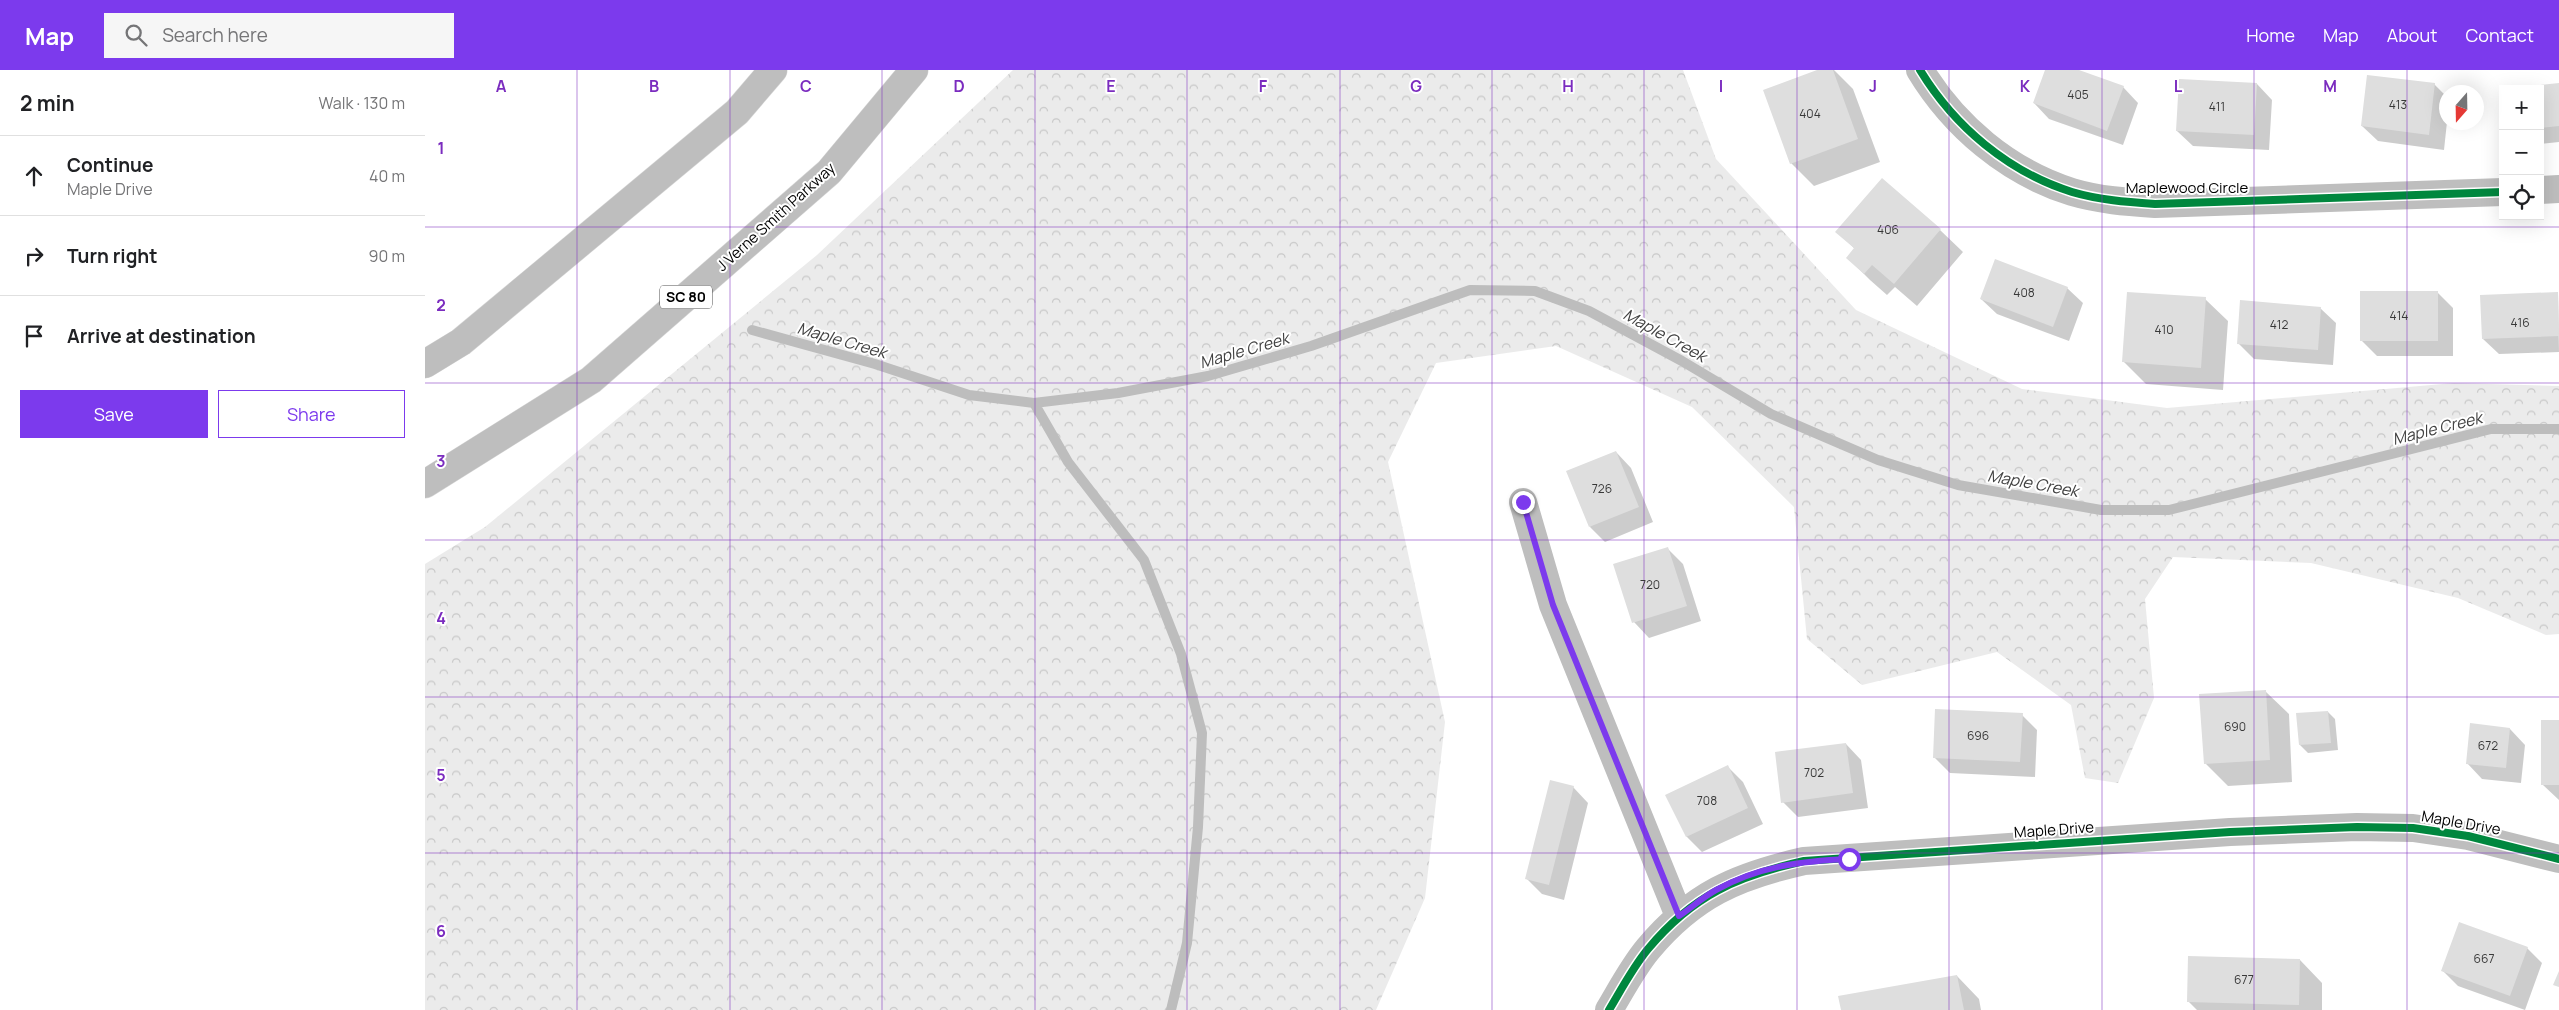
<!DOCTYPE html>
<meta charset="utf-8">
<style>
body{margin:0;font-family:Manrope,sans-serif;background:#f6f6f6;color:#202124}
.controls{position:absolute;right:15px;top:15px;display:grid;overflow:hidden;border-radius:0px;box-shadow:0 5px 20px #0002}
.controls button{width:45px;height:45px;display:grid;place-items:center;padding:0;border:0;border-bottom:1px solid #e0e0e0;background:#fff;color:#202124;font:25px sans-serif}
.compass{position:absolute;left:2014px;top:15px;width:45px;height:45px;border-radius:50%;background:#fff;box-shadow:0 5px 20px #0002;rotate:200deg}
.stop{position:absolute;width:15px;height:15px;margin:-11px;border:4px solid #7c3aed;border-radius:50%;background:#fff}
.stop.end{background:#7c3aed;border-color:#fff;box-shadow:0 1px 5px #0008}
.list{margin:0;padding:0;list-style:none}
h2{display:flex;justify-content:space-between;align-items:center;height:65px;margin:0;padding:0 20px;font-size:21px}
h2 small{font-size:16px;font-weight:400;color:#757577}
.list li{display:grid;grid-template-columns:32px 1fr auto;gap:15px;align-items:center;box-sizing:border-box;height:80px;padding:0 20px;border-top:1px solid #e0e0e0}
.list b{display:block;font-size:19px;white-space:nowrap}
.list p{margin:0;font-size:16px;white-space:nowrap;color:#757577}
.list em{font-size:16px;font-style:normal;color:#757577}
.actions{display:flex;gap:10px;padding:15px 20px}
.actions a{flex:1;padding:11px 0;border:1px solid #7c3aed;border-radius:0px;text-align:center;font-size:18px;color:#7c3aed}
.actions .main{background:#7c3aed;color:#fff}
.icon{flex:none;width:28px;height:28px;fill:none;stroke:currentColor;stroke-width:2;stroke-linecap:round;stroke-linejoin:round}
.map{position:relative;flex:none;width:2134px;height:940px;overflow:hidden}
header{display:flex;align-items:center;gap:30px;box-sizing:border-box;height:70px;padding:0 25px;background:#7c3aed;color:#fff}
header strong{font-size:24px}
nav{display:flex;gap:28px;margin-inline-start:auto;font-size:18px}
.search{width:350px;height:45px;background:#f6f6f6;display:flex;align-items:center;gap:12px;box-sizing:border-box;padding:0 18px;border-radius:0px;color:#757577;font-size:19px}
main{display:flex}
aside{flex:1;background:#fff}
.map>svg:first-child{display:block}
.forest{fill:url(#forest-crowns)}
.shadow{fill:#0003}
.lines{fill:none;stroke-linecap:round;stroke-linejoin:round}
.stream{stroke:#bdbdbd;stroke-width:10}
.building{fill:#dedede}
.major-casing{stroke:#dbdbdb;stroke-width:29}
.minor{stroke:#bebebe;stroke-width:28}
.major{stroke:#bebebe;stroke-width:28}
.cycleway-casing{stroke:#fff;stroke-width:11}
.cycleway{stroke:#00873e;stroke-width:8}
.route{stroke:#7c3aed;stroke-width:6}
.grid{fill:none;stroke:#7b2cbf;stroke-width:1;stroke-opacity:0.55}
.labels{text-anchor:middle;stroke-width:4;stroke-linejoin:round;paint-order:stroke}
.number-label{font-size:12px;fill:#383838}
.shield{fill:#fff;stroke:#4c4c4c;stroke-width:1}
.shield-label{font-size:14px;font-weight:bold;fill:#000}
.street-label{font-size:15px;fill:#000;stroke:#fff}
.water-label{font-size:16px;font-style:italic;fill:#424242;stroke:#fff}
.grid-label{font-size:16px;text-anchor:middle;font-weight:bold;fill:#7b2cbf;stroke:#fff;stroke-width:4;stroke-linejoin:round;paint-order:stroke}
</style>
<header>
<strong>Map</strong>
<div class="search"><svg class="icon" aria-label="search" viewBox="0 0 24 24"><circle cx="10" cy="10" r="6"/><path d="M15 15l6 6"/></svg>Search here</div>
<nav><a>Home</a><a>Map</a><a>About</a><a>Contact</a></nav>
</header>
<main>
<aside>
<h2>2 min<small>Walk · 130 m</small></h2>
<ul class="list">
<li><svg class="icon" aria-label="ahead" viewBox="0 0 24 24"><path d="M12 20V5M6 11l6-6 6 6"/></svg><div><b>Continue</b><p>Maple Drive</p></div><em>40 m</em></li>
<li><svg class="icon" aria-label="right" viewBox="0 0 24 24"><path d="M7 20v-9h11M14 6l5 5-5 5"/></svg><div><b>Turn right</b></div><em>90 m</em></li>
<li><svg class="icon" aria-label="arrive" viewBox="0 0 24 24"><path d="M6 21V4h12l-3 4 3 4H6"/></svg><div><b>Arrive at destination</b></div></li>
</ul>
<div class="actions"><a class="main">Save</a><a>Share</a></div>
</aside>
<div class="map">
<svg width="2134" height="940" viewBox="0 0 2134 940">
<defs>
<pattern id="forest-crowns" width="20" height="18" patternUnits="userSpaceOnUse" patternTransform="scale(1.25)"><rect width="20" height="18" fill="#ebebeb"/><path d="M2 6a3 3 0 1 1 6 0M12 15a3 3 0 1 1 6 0" fill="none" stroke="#c8c8c8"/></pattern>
</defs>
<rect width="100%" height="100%" fill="#fff"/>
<path class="forest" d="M588 0H1258L1291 89 1431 240 1597 319 1742 338 2029 313 2134 316V564L2121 565 2033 528 1886 493 1748 487 1720 529 1729 628 1693 713 1660 708 1646 635 1572 582 1437 615 1382 569 1369 437 1267 337 1131 276 1011 293 963 392 1020 652 1000 828 951 940H0V494L60 457 392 185Z"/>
<path class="shadow" d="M1396 0H1409L1428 19 1455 92 1389 116 1366 93Z
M1621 0H1651L1698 17 1713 33 1698 75 1624 49 1609 33Z
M1832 14 1847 30 1844 80 1768 76 1752 61Z
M2009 14 2022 27V52L2019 80 1953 71 1937 56Z
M2134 14V72L2115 74V19H2079Z
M1515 160 1538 182 1492 236 1470 217 1462 225 1445 210 1423 188 1430 179 1412 162Z
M1642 218 1658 233 1644 271 1572 244 1556 229Z
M2012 222 2028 238V286H1952L1936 270Z
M2133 223 2134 282 2074 284 2058 269Z
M1780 229 1803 251 1798 320 1721 314 1698 291Z
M1895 238 1911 253 1908 295 1829 289 1813 273Z
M1191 382 1206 398 1228 452 1180 472 1165 457Z
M1243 479 1258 494 1276 551 1224 568 1209 552Z
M1841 622 1864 644 1867 712 1803 716 1780 693Z
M1903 642 1910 649 1913 680 1883 683 1875 675 1872 645Z
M1597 645 1612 660 1610 707 1525 703 1509 687Z
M2134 651V730L2118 715Z
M2046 655 2085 659 2100 675 2096 713 2057 709 2042 693Z
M1421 674 1436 690 1443 738 1373 747 1358 732Z
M1303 697 1318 712 1338 754 1277 782 1262 767 1242 725Z
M1148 717 1163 733 1139 830 1117 824 1102 809Z
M2102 878 2117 893 2100 940 2033 916 2017 900Z
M1875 890 1897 913V940H1772L1763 931Z
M1532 906 1554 929 1556 940H1417Z"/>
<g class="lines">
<path class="stream" d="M327 260 450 294 544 325 609 333 693 323 783 306 886 276 1045 220 1110 221 1164 241 1257 291 1346 344 1453 390 1533 415 1676 440H1744L2066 359H2134
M609 333 643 392 719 490 756 584 777 663 773 757 762 873 746 940"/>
</g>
<path class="building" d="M1392 0H1408L1433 69 1365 94 1338 20Z
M1620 0H1654L1699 16 1682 61 1608 33Z
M1942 5 2010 13 2004 65 1936 56Z
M1754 9 1832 13 1829 65 1751 61Z
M2134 13V56L2115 58V19H2080Z
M1457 108 1516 159 1469 214 1447 195 1439 204 1421 188 1429 178 1410 162Z
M1570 189 1643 217 1628 257 1555 229Z
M1935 221H2013V271H1935Z
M1702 222 1781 227 1776 298 1697 292Z
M2133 222 2134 266 2057 269 2055 225Z
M1815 230 1896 237 1893 280 1812 274Z
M1191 381 1214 437 1164 457 1141 401Z
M1243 477 1262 536 1207 553 1188 494Z
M1841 620 1845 690 1779 694 1774 624Z
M1510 639 1598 643 1595 692 1508 688Z
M1903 641 1906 673 1874 675 1871 643Z
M2116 650H2134V715H2116Z
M2045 653 2085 658 2081 698 2041 694Z
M1421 673 1428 723 1356 733 1350 682Z
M1303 695 1323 738 1261 767 1240 725Z
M1125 710 1149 716 1124 815 1100 809Z
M2034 852 2103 877 2085 926 2016 901Z
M1763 886 1875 889 1874 935 1762 932Z
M2134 901V917L2128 915Z
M1532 905 1539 940H1416L1413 926Z"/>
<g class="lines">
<defs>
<path id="major" d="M0 294 36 272 312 42 348 0
M0 414 166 310 404 102 489 0"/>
</defs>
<use href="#major" class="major-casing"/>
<path class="minor" d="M1495 0C1529 56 1583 102 1647 122 1674 130 1702 132 1730 134L2078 122
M2115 120 2134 119
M1098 432 1128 535 1254 846
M1184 940C1196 920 1208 897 1223 879 1268 825 1312 806 1379 791L1805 762 1932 757 1988 758 2043 766 2134 789"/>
<use href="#major" class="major"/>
<defs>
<path id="cycleway" d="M1495 0C1529 56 1583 102 1647 122 1674 130 1702 132 1730 134L2078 122
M1184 940C1196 920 1208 897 1223 879 1268 825 1312 806 1379 791L1805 762 1932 757 1988 758 2043 766 2134 789"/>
</defs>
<use href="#cycleway" class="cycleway-casing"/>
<use href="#cycleway" class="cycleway"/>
</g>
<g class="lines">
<path class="route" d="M1098 432 1128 535 1254 846C1266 838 1278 827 1291 820 1334 796 1377 791 1424 789"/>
</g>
<path class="grid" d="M152 0V940M305 0V940M457 0V940M610 0V940M762 0V940M915 0V940M1067 0V940M1219 0V940M1372 0V940M1524 0V940M1677 0V940M1829 0V940M1982 0V940M0 157H2134M0 313H2134M0 470H2134M0 627H2134M0 783H2134"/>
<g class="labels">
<g class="number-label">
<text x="1653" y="29">405</text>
<text x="1973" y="39">413</text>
<text x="1792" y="41">411</text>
<text x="1385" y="48">404</text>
<text x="1463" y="164">406</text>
<text x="1599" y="227">408</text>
<text x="1974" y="250">414</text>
<text x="2095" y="257">416</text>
<text x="1854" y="259">412</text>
<text x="1739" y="264">410</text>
<text x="1177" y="423">726</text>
<text x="1225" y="519">720</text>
<text x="1810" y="661">690</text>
<text x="1553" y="670">696</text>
<text x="2063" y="680">672</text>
<text x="1389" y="707">702</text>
<text x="1282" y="735">708</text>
<text x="2059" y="893">667</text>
<text x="1819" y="914">677</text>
</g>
<rect class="shield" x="235" y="215.5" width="52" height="23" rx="4"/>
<g class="shield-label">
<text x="261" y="232">SC 80</text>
</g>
<g class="street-label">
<text x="1762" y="123">Maplewood Circle</text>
<text transform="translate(351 147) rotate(-42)" y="5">J Verne Smith Parkway</text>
<text transform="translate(2036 753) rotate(10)" y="5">Maple Drive</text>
<text transform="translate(1629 760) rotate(-4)" y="5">Maple Drive</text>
</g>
<g class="water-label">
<text transform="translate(1240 265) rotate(29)" y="6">Maple Creek</text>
<text transform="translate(417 270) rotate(16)" y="6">Maple Creek</text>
<text transform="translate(819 280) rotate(-16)" y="6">Maple Creek</text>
<text transform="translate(2012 358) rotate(-14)" y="6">Maple Creek</text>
<text transform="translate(1608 413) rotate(10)" y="6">Maple Creek</text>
</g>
</g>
<g class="grid-label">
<text x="76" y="22">A</text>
<text x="229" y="22">B</text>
<text x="381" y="22">C</text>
<text x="534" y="22">D</text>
<text x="686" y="22">E</text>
<text x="838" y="22">F</text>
<text x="991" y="22">G</text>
<text x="1143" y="22">H</text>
<text x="1296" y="22">I</text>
<text x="1448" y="22">J</text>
<text x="1600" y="22">K</text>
<text x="1753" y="22">L</text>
<text x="1905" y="22">M</text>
<text x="16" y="84">1</text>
<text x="16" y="241">2</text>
<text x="16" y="397">3</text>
<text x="16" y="554">4</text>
<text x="16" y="711">5</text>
<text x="16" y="867">6</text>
</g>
</svg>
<div class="controls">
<button>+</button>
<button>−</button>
<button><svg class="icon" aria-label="locate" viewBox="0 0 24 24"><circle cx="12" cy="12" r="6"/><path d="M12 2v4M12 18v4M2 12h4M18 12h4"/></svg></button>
</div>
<svg class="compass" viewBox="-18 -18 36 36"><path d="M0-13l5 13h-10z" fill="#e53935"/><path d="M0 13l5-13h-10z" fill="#757577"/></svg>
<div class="stop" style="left:1424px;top:789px"></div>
<div class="stop end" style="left:1098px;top:432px"></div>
</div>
</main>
